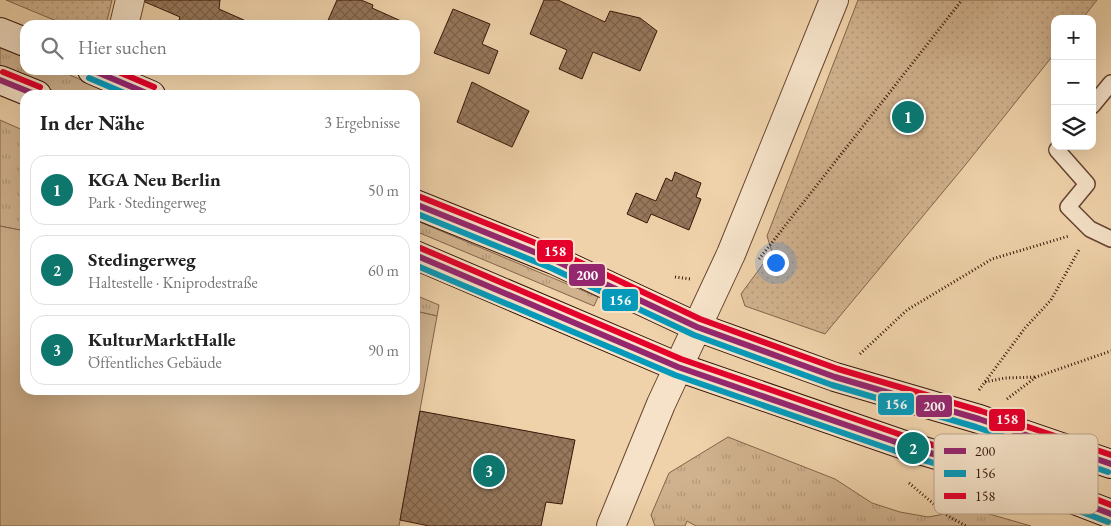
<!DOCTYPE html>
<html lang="de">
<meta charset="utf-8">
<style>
body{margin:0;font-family:"EB Garamond",serif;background:#f6f6f6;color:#222}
.controls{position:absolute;right:15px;top:15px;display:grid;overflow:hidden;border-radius:10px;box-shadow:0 5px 20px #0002}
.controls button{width:45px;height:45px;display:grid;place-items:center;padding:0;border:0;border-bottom:1px solid #e0e0e0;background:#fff;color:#222;font:25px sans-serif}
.you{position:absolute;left:775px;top:262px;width:18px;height:18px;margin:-12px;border:4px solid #fff;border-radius:50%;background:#1a73e8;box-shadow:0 0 0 8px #1a73e833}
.badge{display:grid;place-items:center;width:32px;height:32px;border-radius:50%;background:#0f766e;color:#fff;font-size:16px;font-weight:700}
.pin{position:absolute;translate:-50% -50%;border:2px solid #fff;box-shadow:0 1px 5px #0006}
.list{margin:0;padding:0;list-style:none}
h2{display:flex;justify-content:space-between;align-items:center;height:65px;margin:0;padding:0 20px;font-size:21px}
h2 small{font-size:16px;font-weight:400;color:#767676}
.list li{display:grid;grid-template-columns:32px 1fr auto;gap:15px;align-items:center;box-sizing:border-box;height:70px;margin:0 10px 10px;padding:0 10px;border:1px solid #e0e0e0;border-radius:15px}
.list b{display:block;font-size:19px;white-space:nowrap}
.list p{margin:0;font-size:16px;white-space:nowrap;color:#767676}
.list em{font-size:16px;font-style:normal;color:#767676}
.icon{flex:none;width:28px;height:28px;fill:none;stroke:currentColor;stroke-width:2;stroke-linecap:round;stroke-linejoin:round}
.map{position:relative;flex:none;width:1111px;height:526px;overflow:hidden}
.search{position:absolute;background:#fff;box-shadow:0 5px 20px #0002;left:20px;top:20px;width:400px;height:55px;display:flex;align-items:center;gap:12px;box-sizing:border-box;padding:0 18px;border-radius:15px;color:#767676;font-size:19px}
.panel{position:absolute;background:#fff;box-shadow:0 5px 20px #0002;left:20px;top:90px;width:400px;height:305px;border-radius:15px}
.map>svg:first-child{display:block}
.grass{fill:url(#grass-tufts);stroke:#84644b}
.garden{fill:url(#garden-dots);stroke:#84644b}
.pitch{fill:#d0b28e;stroke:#84644b}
.building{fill:url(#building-cross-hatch);stroke:#381608}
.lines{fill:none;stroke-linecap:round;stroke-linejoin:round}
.lane-casing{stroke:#664530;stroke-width:18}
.street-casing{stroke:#664530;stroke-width:30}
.secondary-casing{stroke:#381608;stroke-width:30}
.path{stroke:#381608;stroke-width:3;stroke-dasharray:1 2.5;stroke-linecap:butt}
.lane{stroke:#f5e2c8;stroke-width:15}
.street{stroke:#f5e2c8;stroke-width:28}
.secondary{stroke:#f5e2c8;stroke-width:28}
.bus-1-casing{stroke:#f5e2c8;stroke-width:10}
.bus-2-casing{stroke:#f5e2c8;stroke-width:10}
.bus-3-casing{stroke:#f5e2c8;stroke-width:10}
.bus-1{stroke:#95276e;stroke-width:6}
.bus-2{stroke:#069aba;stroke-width:6}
.bus-3{stroke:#e4002b;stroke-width:6}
.key{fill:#f5e2c8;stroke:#bca58e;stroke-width:1}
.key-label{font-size:14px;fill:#381608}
.line-badge{stroke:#f5e2c8;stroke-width:2}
.badge-label{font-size:14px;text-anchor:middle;font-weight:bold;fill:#fff}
</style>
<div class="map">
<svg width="1111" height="526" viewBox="0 0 1111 526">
<defs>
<pattern id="grass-tufts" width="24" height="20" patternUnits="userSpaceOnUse" patternTransform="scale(1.25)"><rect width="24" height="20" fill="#d0b28e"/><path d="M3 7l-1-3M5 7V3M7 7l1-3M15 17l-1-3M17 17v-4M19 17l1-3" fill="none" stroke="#b39879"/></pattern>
<pattern id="garden-dots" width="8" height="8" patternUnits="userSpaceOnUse" patternTransform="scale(1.25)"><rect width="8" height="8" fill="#d0b28e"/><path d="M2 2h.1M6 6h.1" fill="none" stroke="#b39879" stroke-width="1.8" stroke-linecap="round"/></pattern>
<pattern id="building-cross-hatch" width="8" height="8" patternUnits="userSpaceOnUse" patternTransform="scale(1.25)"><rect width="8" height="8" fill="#97785c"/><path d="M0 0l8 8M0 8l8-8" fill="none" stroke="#7c614a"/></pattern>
</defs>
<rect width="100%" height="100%" fill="#efd2aa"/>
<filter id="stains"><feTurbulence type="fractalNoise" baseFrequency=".004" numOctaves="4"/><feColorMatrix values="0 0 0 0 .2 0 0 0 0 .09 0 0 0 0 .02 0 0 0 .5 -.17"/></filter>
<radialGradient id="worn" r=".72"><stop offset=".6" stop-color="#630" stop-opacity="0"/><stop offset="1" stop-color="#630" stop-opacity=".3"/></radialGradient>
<path class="grass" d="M0 46 25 56V70H58L117 95H63L0 68Z
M0 120 25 131V231L0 226Z
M415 220 598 297 594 306 415 231Z
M415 295 439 305 437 316 415 311Z
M728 437 835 479 872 503 900 512 928 517 972 509 1031 526H696L687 521 685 526H655L651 515 669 473Z"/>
<path class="garden" d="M6 0H112L106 25H66Z
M858 0H1097L1082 19H1055V53L962 169 825 334 745 306 741 294 772 252 767 236Z"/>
<path class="pitch" d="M0 226 25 231V390H415V311L437 316 399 526H0Z"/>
<path class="building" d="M145 0H220L219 9 255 25H190L179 20 180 17 145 2Z
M337 0H361L373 5 372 8 410 25H326Z
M544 0H558L605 22 610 11 640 18 657 31 640 71 593 52 582 79 559 69 567 50 530 34Z
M453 9 490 24 482 44 498 51 489 74 434 53Z
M472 82 529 111 512 147 457 122Z
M675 172 701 183 696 197 701 199 689 230 651 214 647 223 627 214 636 193 656 201 666 178 672 181Z
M420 411 575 440 562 504 546 502 541 526H429L400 520Z"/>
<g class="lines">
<defs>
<path id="lane" d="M1092 106 1111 83
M1060 146 1057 150 1087 184 1068 207 1090 229 1111 239"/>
<path id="street" d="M124 25 130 0
M611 526 661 404 731 254 834 0"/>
<path id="secondary" d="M0 32 25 42
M92 70 151 95
M0 80 37 95
M415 204 554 260 697 327 835 377 979 419 1111 464
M415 255 678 367 913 448 1025 481 1111 514"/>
</defs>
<use href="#lane" class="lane-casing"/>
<use href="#street" class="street-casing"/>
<use href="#secondary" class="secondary-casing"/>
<path class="path" d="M759 259 962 0
M675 277 690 279
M860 354 907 310 992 259 1069 236
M985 382 1005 378 1036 377
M979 390 1025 328 1051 300 1080 248
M1007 399 1036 377 1111 351
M909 483 948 516 966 526"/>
<use href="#lane" class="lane"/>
<use href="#street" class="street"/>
<use href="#secondary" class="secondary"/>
<defs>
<path id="bus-1" d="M92 70 151 95
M0 80 37 95
M415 204 554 260 697 327 835 377 979 419 1111 464
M415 255 678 367 913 448 1025 481 1111 514"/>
<path id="bus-2" d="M89 78 129 95
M415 213 551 268 694 335 832 385 976 427 1108 472
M415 265 675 375 910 456 1022 489 1108 522"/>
<path id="bus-3" d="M114 70 154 87
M3 72 40 87
M418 196 558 252 700 319 838 369 981 411 1111 455
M418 247 681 359 916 440 1028 473 1111 505"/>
</defs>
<use href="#bus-1" class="bus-1-casing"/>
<use href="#bus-2" class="bus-2-casing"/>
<use href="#bus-3" class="bus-3-casing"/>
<use href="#bus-1" class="bus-1"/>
<use href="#bus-2" class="bus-2"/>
<use href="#bus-3" class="bus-3"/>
</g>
<rect x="934" y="434" width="164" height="80" rx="8" class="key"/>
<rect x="944" y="448" width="22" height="6" fill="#95276e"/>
<rect x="944" y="470" width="22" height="7" fill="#069aba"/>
<rect x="944" y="493" width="22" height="6" fill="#e4002b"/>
<g class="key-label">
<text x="975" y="456">200</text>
<text x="975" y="478">156</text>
<text x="975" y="501">158</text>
</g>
<g class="line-badge">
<rect x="536" y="239" width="38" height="24" rx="5" fill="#e4002b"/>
<rect x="568" y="263" width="38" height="24" rx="5" fill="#95276e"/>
<rect x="601" y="288" width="38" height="24" rx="5" fill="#069aba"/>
<rect x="877" y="392" width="38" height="24" rx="5" fill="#069aba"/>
<rect x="915" y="394" width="38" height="24" rx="5" fill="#95276e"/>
<rect x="988" y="408" width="38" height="24" rx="5" fill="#e4002b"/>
</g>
<g class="badge-label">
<text x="555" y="256">158</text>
<text x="587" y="280">200</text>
<text x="620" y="305">156</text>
<text x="896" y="409">156</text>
<text x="934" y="411">200</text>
<text x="1007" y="424">158</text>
</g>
<rect width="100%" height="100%" filter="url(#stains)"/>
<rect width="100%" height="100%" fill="url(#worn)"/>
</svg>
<div class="controls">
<button>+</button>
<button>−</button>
<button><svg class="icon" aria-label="layers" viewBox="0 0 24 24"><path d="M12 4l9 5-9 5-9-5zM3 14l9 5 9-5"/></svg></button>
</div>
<div class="you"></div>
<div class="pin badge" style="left:908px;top:117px">1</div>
<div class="pin badge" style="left:913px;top:448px">2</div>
<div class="pin badge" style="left:489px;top:471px">3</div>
<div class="search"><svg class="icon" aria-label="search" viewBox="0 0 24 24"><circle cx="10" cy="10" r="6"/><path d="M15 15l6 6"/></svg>Hier suchen</div>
<section class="panel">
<h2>In der Nähe<small>3 Ergebnisse</small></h2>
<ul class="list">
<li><span class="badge">1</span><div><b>KGA Neu Berlin</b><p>Park · Stedingerweg</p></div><em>50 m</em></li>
<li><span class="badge">2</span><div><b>Stedingerweg</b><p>Haltestelle · Kniprodestraße</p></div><em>60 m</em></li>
<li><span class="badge">3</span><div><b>KulturMarktHalle</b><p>Öffentliches Gebäude</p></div><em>90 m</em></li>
</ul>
</section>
</div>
